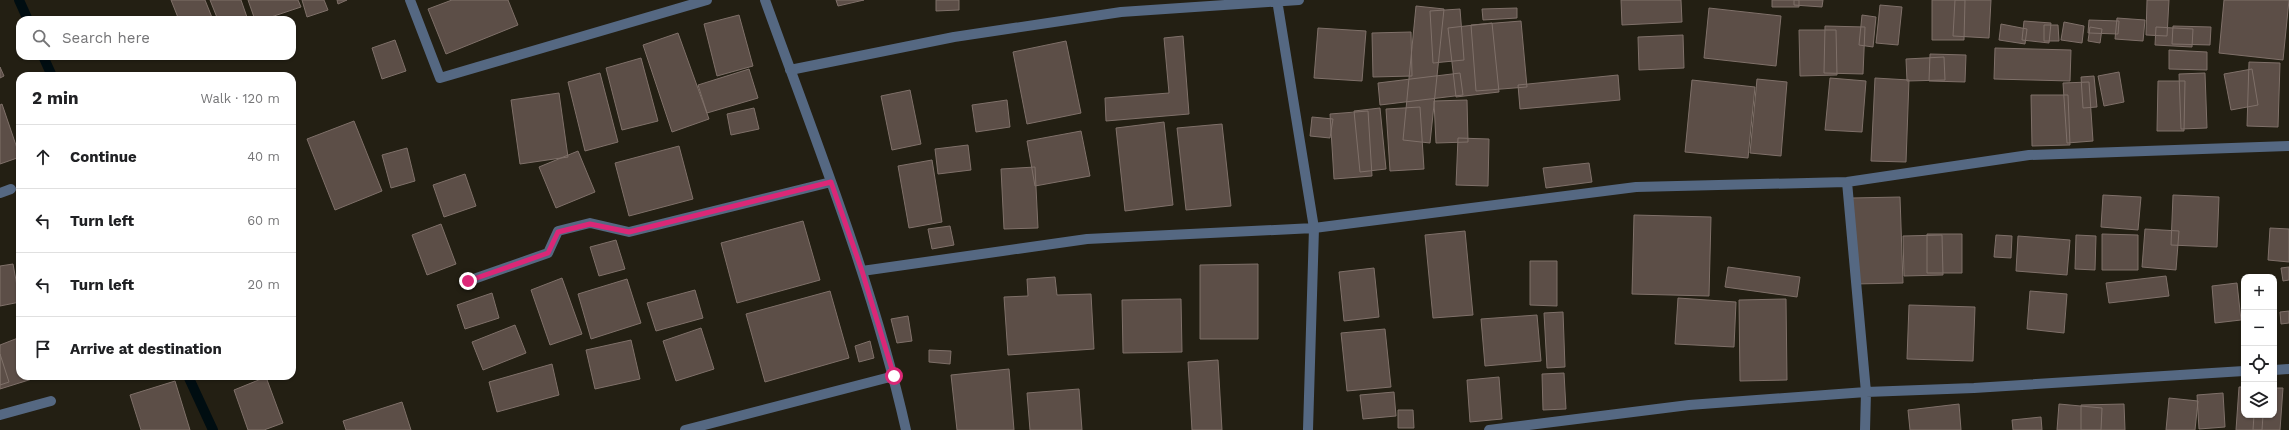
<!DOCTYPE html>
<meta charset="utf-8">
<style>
body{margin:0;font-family:"Work Sans",sans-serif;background:#f6f6f6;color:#202124}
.controls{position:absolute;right:12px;bottom:12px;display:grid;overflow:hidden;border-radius:8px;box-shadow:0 1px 3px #0004}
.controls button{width:36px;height:36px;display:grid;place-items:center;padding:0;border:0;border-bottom:1px solid #e0e0e0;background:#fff;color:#202124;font:20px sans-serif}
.stop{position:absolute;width:12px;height:12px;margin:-9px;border:3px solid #db2777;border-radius:50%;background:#fff}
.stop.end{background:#db2777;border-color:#fff;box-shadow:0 1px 4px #0008}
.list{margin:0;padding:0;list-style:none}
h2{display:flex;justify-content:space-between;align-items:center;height:52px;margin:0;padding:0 16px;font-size:17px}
h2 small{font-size:13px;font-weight:400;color:#757577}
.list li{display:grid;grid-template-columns:26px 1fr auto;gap:12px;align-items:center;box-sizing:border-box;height:64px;padding:0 16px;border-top:1px solid #e0e0e0}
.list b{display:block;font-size:15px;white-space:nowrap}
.list em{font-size:13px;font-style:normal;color:#757577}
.icon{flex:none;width:22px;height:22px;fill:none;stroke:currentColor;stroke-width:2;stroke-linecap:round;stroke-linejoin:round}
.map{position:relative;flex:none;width:2289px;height:430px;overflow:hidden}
.search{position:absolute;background:#fff;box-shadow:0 1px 3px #0004;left:16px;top:16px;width:280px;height:44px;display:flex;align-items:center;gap:10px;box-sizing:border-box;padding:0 14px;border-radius:12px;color:#757577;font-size:15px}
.panel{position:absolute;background:#fff;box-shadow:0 1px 3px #0004;left:16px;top:72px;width:280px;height:308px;border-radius:12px}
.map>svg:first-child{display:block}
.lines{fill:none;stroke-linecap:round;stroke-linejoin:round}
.stream{stroke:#000d11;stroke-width:10}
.building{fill:#5c4e47;stroke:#7f7069}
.minor{stroke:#556882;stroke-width:10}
.route{stroke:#db2777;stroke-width:5}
</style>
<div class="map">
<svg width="2289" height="430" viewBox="0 0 2289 430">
<rect width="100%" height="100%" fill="#231f13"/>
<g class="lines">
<path class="stream" d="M19 0 28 20
M43 56 52 76
M188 376 213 430"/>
</g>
<path class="building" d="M171 0H205L213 20H179Z
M210 0H241L248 20H218Z
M248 0H298L301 7 262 20H255Z
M302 0H324L328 10 307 17Z
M337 0H347L338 4Z
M452 0H508L518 25 446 54 428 9Z
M836 0H864L838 6Z
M936 0H959V10L936 11Z
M1621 0H1681L1682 22 1622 25Z
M1772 0H1799V7H1772Z
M1794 0H1823L1822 7 1794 5Z
M1932 0H1965L1964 40H1932Z
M1955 0H1991L1989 38 1953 36Z
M2147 0H2169L2167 36 2146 35Z
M2224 0H2289L2283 60 2219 53Z
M1880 5 1902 7 1898 45 1876 43Z
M1416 6 1444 9 1430 143 1403 140Z
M1517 8V18L1483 20 1482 9Z
M1709 8 1781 16 1776 66 1704 58Z
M1460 9 1464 60 1433 63 1430 11Z
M739 15 753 66 717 76 704 24Z
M1862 15 1876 17 1873 47 1859 45Z
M2117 18 2145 20 2143 41 2115 39Z
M2089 20 2119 21 2118 34 2088 33Z
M1521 21 1527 87 1476 91 1471 25Z
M2024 21 2051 23 2049 43 2022 40Z
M2064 22 2084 26 2082 43 2061 40Z
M1492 23 1499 92 1456 97 1448 28Z
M2001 24 2027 29 2025 44 1999 40Z
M2044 25H2058L2059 41H2044Z
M1825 26 1865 27 1863 74 1824 73Z
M2173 26 2211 27 2210 45 2172 44Z
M2090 27 2102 29 2100 43 2088 41Z
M2156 27 2193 29 2192 47 2155 45Z
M1318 28 1366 31 1362 81 1314 78Z
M1799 30H1836L1837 75 1800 76Z
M1411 32 1412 76 1373 77 1372 33Z
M678 33 709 119 672 132 643 45Z
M1683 35 1684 68 1639 70 1638 37Z
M1183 36 1189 114 1106 121 1105 98 1169 93 1164 38Z
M395 40 406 71 382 79 372 48Z
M1066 41 1081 113 1027 124 1013 52Z
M1995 48 2071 50 2070 81 1994 79Z
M2169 50 2207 52V70L2169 69Z
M1930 54 1966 55 1965 82 1929 81Z
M1944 57 1945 80 1907 81 1906 59Z
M641 58 658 121 622 130 606 68Z
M2249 62 2280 63 2278 127 2247 126Z
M0 67 4 76 0 78Z
M749 69 758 98 707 113 698 85Z
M2252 69 2258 105 2231 110 2224 74Z
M2119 72 2124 102 2104 106 2098 76Z
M600 73 618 142 585 151 568 82Z
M1460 73 1463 95 1380 105 1378 83Z
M2205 73 2207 128 2181 129 2179 74Z
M1618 75 1620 100 1520 109 1518 85Z
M2094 76 2097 107 2083 108 2081 77Z
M1830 78 1866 81 1862 132 1825 130Z
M1875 78 1909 80 1906 162 1871 161Z
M1757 79 1787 82 1781 156 1750 153Z
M1692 80 1755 87 1748 158 1685 152Z
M2158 81H2185L2184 131H2157Z
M2089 82 2093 141 2067 143 2063 83Z
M910 90 921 144 892 150 881 96Z
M559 93 568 157 520 164 511 100Z
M2031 95H2068L2070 145 2032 146Z
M1007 100 1010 127 976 132 972 105Z
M1467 100 1468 142 1436 143 1434 101Z
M2 104 20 157 0 164V105Z
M1420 107 1424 169 1390 171 1386 109Z
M754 108 759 129 731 135 727 114Z
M1380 108 1386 169 1360 172 1354 111Z
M1368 111 1372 176 1334 179 1330 114Z
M1312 117 1333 119 1330 138 1310 136Z
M354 121 382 191 335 210 307 139Z
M1164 122 1173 205 1125 211 1116 128Z
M1222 124 1231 206 1186 210 1177 128Z
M1081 131 1090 176 1035 186 1027 141Z
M1458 138 1489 139 1488 186 1456 185Z
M968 145 971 170 938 174 935 149Z
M679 146 693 199 629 216 615 163Z
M407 148 415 181 391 188 382 155Z
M578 151 595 192 556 208 539 167Z
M932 160 942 222 909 228 898 166Z
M1589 163 1592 182 1546 188 1543 168Z
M1035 167 1038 228 1004 229 1001 169Z
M465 174 476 206 444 217 433 185Z
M2103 195 2141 197 2138 230 2101 227Z
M2173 195 2219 197 2217 247 2171 245Z
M1900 197 1903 283 1854 284 1852 198Z
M1634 215 1711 217 1709 296 1632 294Z
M803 221 820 280 737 303 721 243Z
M441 224 456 264 427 275 412 235Z
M950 226 954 245 932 249 928 229Z
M2270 228 2289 229V262L2268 260Z
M2145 229 2179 231 2176 270 2142 267Z
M1465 231 1473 315 1433 318 1425 235Z
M1927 234H1962V273H1927Z
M2102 234 2138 235V270H2102Z
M1942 235 1943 275 1904 276 1903 236Z
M1996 235 2012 236 2011 258 1994 257Z
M2076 235 2096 236 2095 270 2075 269Z
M2018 236 2070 240 2067 275 2016 271Z
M616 240 625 269 599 276 590 247Z
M1530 261H1557V306L1530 305Z
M13 264 20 302 0 306V266Z
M1258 264V339H1200V265Z
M1728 267 1800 277 1797 297 1725 287Z
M2289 267V280L2283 281 2281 268Z
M1374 268 1379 317 1344 321 1339 272Z
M2166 276 2169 296 2109 303 2106 283Z
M1055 277 1057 295 1091 294 1094 349 1008 355 1004 297 1028 296 1027 279Z
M562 278 582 334 550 345 531 290Z
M627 279 641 323 591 339 578 294Z
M2237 283 2241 320 2215 323 2212 286Z
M695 290 703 318 656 331 647 303Z
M830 291 849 358 765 382 746 314Z
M2030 291 2067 294 2064 333 2027 329Z
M492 293 499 318 465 329 457 305Z
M1678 298 1736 302 1734 347 1675 344Z
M1181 299 1182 352 1123 353 1122 300Z
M1786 299 1787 380 1740 381 1739 300Z
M1909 305 1975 307 1973 361 1907 359Z
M2289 311V323L2281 324 2280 312Z
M1563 312 1565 367 1547 368 1544 313Z
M1537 315 1541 361 1485 366 1481 319Z
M908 316 912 341 897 343 891 319Z
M515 325 526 353 483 370 472 342Z
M701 328 714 369 676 381 663 341Z
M1385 329 1391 387 1347 391 1341 333Z
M18 338 20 376H31L32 379 0 389V345Z
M631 340 640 379 595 389 586 350Z
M870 341 874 358 859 362 855 346Z
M929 350 951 351 950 364 929 362Z
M0 354 9 382 0 385Z
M1218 360 1222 430H1192L1188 362Z
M552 364 559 395 497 412 489 382Z
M1009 369 1014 430H957L951 375Z
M1564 373 1566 409 1543 410 1542 374Z
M266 377 283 423 264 430H248L234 390Z
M1499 377 1502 419 1470 422 1467 380Z
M175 381 190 430H141L130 395Z
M2239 387H2244V415H2263L2262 430H2236Z
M2274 388H2283L2280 430H2253L2254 415H2274Z
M1079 389 1082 430H1030L1027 393Z
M1394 392 1396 416 1363 419 1360 395Z
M2223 393 2225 427 2199 429 2197 395Z
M2169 398 2198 401 2195 430H2166Z
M402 402 411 430H346L343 421Z
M1959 404 1961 430H1910L1908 410Z
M2059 404 2102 408 2101 430H2057Z
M2124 404 2125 430H2081V405Z
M1398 410H1413L1414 428H1398Z
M2041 417 2042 430H2013L2012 420Z"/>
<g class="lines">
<path class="minor" d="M410 0 440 78 707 0
M765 0C816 142 873 283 906 430
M1277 0 1314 228 1308 430
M790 70 954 37 1121 12 1299 0
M1847 182 1866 392 1865 430
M0 193 11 189
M862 271 1087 239 1314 228 1636 187 1847 182 2029 155 2289 146
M468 281 548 253 558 231 590 223 629 232 831 182
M2274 370 2289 369
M0 415 51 401
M685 430 894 376
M1489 430 1689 405 1866 392 1974 388 2244 371"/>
</g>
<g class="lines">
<path class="route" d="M468 281 548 253 558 232 590 224 629 232 831 182 862 271 894 376"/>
</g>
</svg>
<div class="controls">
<button>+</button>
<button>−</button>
<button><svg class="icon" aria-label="locate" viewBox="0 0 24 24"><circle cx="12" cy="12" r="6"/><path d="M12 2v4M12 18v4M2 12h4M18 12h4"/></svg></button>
<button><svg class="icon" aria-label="layers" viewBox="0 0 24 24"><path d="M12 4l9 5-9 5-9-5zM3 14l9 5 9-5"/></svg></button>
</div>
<div class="stop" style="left:894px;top:376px"></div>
<div class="stop end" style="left:468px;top:281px"></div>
<div class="search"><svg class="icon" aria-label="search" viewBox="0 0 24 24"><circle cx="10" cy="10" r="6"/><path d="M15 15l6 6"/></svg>Search here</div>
<section class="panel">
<h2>2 min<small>Walk · 120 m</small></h2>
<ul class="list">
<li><svg class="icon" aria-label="ahead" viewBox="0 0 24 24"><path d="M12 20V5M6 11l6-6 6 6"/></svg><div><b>Continue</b></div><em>40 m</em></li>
<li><svg class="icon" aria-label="left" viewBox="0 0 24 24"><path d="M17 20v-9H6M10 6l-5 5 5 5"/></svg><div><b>Turn left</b></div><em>60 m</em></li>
<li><svg class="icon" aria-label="left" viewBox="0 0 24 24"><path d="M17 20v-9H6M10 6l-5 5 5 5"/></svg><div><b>Turn left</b></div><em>20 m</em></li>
<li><svg class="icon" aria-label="arrive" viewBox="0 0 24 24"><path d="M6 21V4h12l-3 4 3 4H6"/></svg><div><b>Arrive at destination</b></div></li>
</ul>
</section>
</div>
